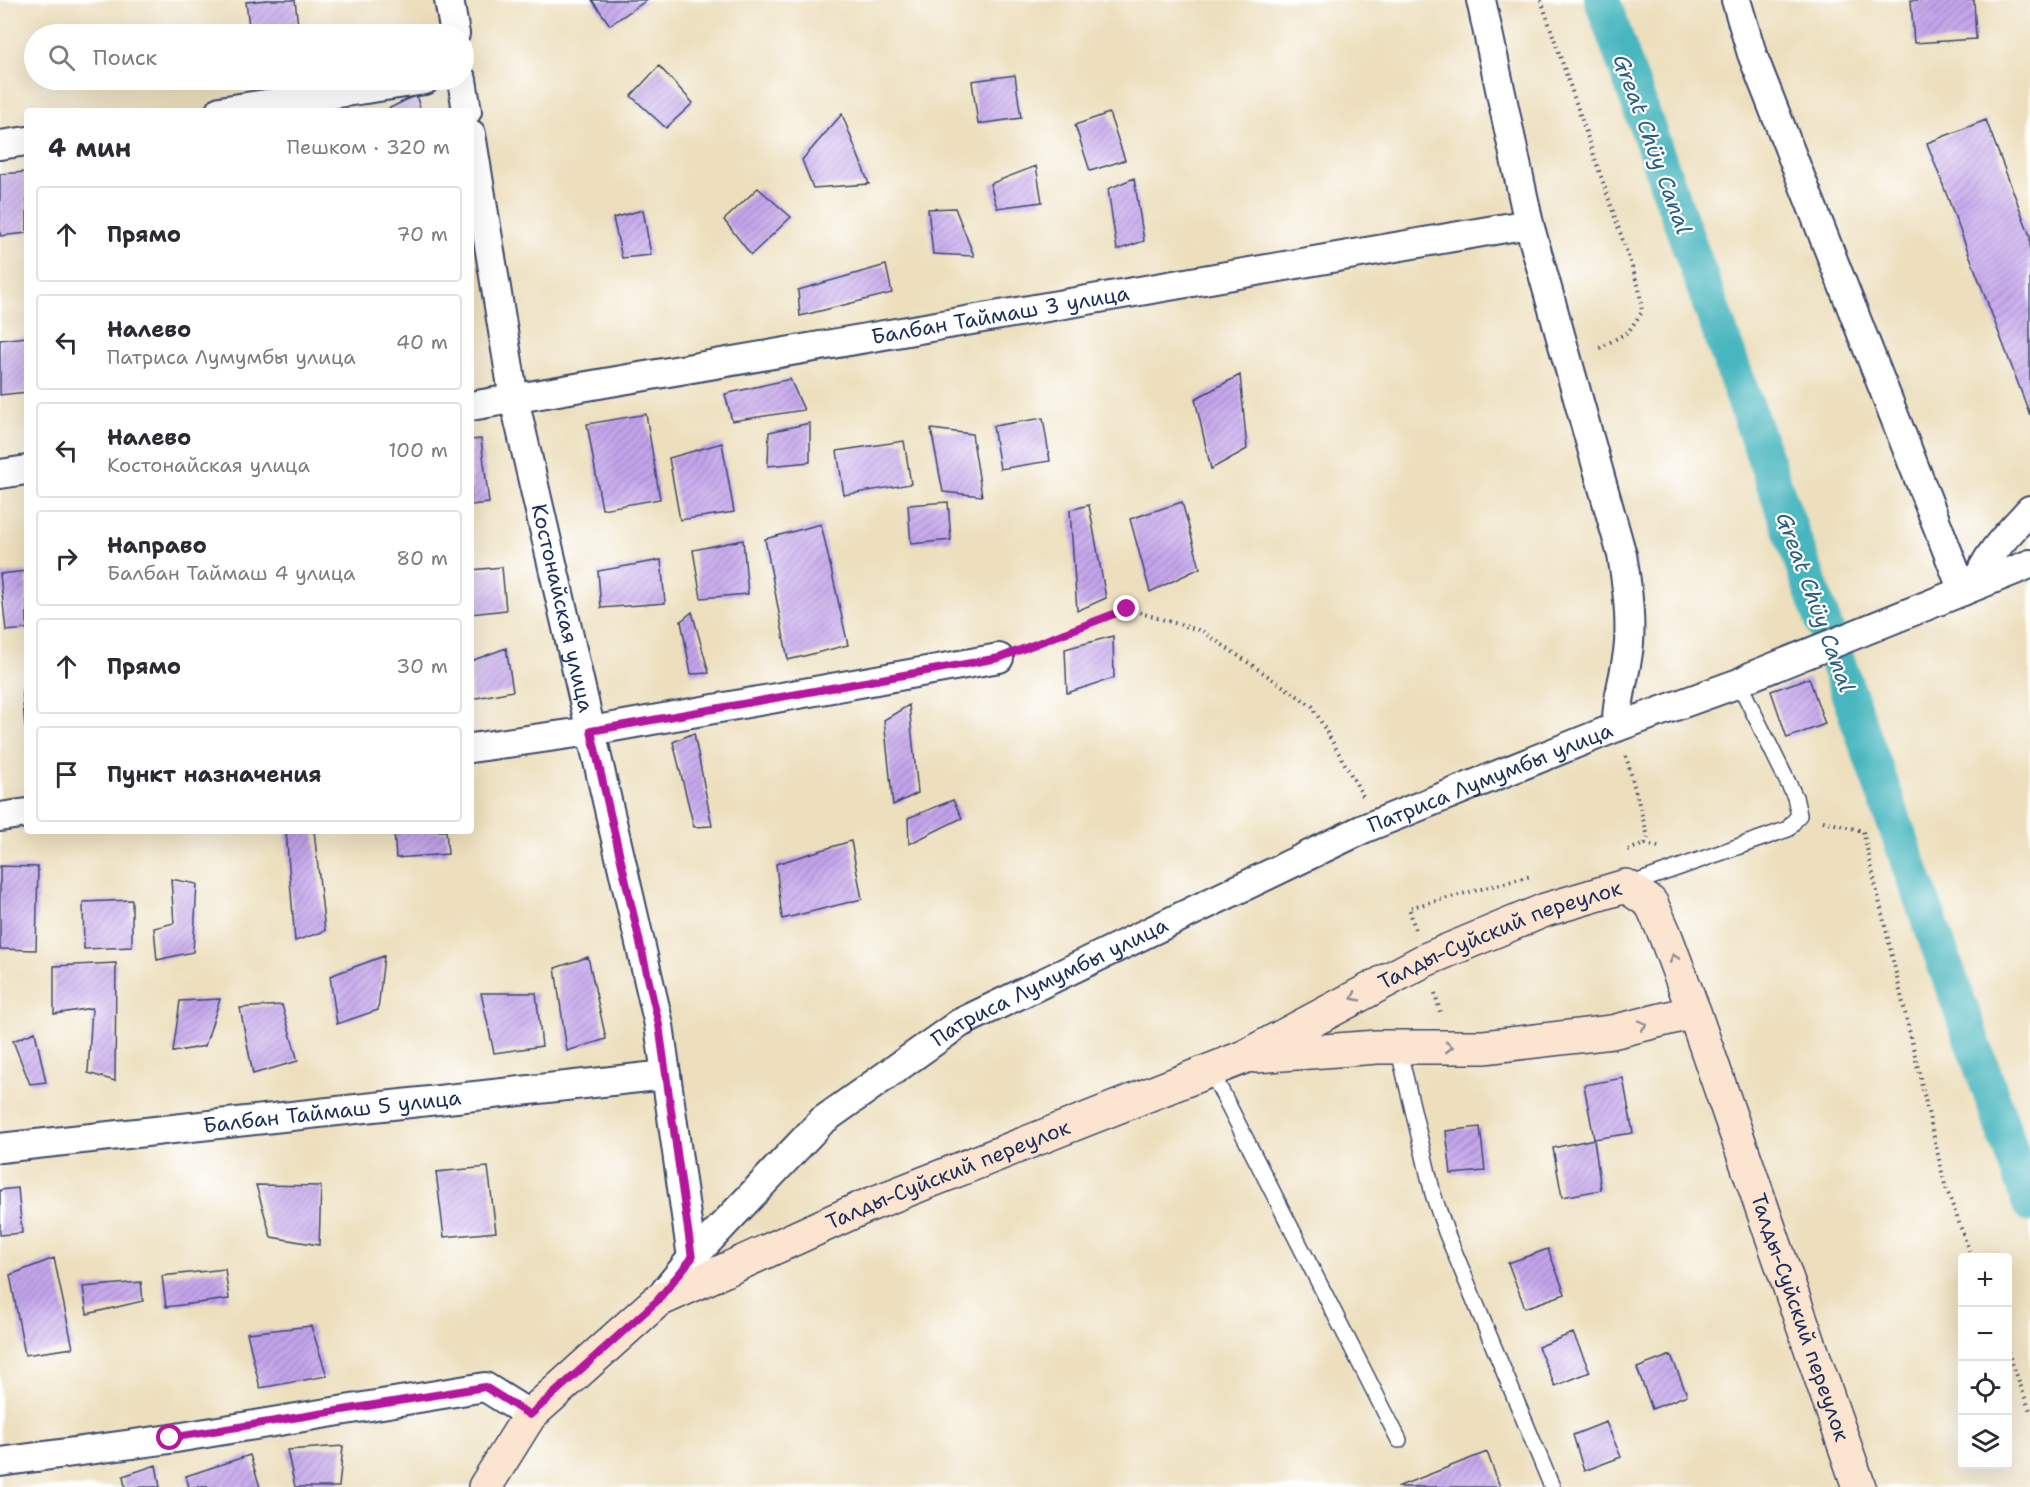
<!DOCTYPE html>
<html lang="ru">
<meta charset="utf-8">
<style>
body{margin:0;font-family:"Shantell Sans",sans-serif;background:#f7f7f7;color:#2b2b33}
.controls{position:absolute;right:18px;bottom:18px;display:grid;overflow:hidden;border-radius:6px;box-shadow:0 6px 24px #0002}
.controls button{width:54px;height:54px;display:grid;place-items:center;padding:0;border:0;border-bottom:2px solid #e1e1e2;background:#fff;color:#2b2b33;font:30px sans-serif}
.stop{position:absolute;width:18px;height:18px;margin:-14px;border:4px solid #b5179e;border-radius:50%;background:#fff}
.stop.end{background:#b5179e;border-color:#fff;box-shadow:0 2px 6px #0008}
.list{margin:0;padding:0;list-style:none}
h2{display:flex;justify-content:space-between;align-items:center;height:78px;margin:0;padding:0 24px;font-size:26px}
h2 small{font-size:20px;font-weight:400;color:#7c7c81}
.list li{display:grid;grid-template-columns:39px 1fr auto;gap:18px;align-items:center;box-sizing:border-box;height:96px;margin:0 12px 12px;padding:0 12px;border:2px solid #e1e1e2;border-radius:6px}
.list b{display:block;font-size:22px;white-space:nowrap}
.list p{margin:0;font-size:20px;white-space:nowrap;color:#7c7c81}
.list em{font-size:20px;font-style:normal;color:#7c7c81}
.icon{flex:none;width:33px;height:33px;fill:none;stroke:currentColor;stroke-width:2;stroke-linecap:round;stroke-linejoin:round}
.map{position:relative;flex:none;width:2030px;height:1487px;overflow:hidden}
.search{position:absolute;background:#fff;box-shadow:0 6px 24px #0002;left:24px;top:24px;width:450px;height:66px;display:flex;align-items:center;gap:15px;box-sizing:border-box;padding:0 21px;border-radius:33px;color:#7c7c81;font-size:22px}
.panel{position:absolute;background:#fff;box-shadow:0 6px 24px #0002;left:24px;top:108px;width:450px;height:726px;border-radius:6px}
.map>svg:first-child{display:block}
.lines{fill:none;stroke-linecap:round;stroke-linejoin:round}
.canal{stroke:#47b6be;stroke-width:36}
.building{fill:url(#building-hatch)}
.lane-casing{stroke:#3a496c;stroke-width:18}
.street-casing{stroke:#3a496c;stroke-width:32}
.secondary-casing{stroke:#3a496c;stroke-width:36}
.path{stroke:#3a496c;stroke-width:4;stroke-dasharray:1.5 4.5;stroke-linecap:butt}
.lane{stroke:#fff;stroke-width:15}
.street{stroke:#fff;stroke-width:28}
.secondary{stroke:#fce5d0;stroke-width:33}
.oneway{stroke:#8c8a97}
.route{stroke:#b5179e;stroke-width:8}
.labels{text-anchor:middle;stroke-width:4.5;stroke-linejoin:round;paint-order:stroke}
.street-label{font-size:21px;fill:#1b2f5e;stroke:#fff}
.water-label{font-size:22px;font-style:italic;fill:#2a5e80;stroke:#fff}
</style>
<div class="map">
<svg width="2030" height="1487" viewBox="0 0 2030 1487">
<defs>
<pattern id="building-hatch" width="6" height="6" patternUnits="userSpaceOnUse" patternTransform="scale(1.5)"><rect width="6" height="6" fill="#c4a4eb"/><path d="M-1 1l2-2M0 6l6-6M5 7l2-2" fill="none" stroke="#9e86c2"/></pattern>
</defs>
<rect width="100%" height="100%" fill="#fff"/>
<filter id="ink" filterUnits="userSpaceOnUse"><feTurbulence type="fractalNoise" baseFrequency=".0167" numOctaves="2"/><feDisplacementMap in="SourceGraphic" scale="12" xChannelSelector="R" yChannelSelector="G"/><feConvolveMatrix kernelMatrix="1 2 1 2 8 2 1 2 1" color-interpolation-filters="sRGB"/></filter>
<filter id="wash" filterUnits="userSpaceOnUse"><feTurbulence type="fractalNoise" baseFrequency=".008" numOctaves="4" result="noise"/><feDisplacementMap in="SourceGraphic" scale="24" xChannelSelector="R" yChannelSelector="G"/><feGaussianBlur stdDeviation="1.35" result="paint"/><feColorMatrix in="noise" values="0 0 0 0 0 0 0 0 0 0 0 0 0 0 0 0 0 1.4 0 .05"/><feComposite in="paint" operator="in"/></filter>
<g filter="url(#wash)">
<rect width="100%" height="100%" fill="#eddfbd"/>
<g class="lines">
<path class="canal" d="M1602 0 2030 1204"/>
</g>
<g id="blocks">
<path class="building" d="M267 0H295L299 34H250L246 2Z
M592 0H647L610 25Z
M1911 0H1974L1976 39 1914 43Z
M659 66 693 103 666 128 631 96Z
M1015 75 1021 118 978 124 972 81Z
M416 95 421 111H384Z
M1109 113 1125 160 1090 171 1075 125Z
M842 114 869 184 813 188 802 160Z
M1986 120 2030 236V415L1927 143Z
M1036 166 1042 202 997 208 990 184Z
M27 172V233L0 236V174Z
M1134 178 1144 241 1117 250 1108 189Z
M758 188 791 217 751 255 724 220Z
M955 208 974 256 933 254 928 209Z
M643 210 651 255 622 258 613 218Z
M886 265 892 293 800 316 798 290Z
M27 337V392L0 395V340Z
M1240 375 1247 449 1211 469 1195 399Z
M790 379 804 410 732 421 725 394Z
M646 414 660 499 602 509 587 424Z
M1043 418 1050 461 1000 469 993 426Z
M810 423V462L768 466 769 432Z
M931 429 972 434 982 496 943 492Z
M481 439 489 503 471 505V440Z
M904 441 911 484 844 495 837 451Z
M722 443 734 512 680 520 669 458Z
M948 502 951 540 911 544 908 505Z
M1182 502 1200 568 1150 592 1130 519Z
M1089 505 1106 598 1077 611 1070 510Z
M821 524 848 645 788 660 765 539Z
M743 540 748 594 701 598 693 550Z
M661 560 665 603 601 608 598 571Z
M502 567 506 610 471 614V570Z
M27 571V629L6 631 0 574Z
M692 612 709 673 691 674 681 621Z
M1113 636 1114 678 1067 693 1065 649Z
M506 648 513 691 471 699V661Z
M1809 678 1825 724 1787 738 1771 691Z
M27 687V727H25L22 689Z
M909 705 918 793 893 805 884 720Z
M694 733 712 826 694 827 673 742Z
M953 800 962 818 909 844 908 818Z
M286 831H314L325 931 295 941Z
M394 831H446L448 854 396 858Z
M851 841 862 899 782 919 776 864Z
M0 866 38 867 36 950 0 949Z
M171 879 197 884 193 952 157 960 154 928 174 923Z
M132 900V947L84 949 83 902Z
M384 956 378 1010 337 1024 330 976Z
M588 957 606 1039 567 1051 555 968Z
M116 963 115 1081 88 1073 92 1008 54 1014V966Z
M481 993H536L542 1046 494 1053Z
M220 999 205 1046 173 1052 180 1001Z
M282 1005 298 1061 253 1074 240 1008Z
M35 1032 46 1082 30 1084 13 1041Z
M1623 1078 1633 1133 1594 1139 1584 1085Z
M1480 1127 1485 1171 1451 1174 1446 1131Z
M1594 1139 1601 1190 1562 1197 1553 1148Z
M488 1167 496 1232 444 1237 436 1172Z
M256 1185 321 1186 319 1245 271 1237Z
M18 1188 22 1233 0 1235V1190Z
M1548 1249 1565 1294 1525 1308 1508 1263Z
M54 1258 73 1348 25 1355 10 1275Z
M225 1269 229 1299 166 1307 162 1276Z
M141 1282 143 1301 87 1314 83 1287Z
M311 1326 327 1376 260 1388 247 1333Z
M1573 1333 1590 1372 1555 1386 1538 1347Z
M1671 1355 1687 1395 1652 1409 1637 1368Z
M1606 1422 1621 1457 1584 1471 1573 1435Z
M343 1446 339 1487H295L287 1450Z
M1487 1452 1500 1487H1397Z
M250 1455 260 1487H189L186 1476Z
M156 1465 160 1487H125L123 1476Z"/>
</g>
</g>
<g filter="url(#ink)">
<use href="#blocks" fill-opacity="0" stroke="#3a496c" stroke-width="1.5"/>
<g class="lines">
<defs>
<path id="lane" d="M1626 886 1788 829 1799 815 1795 797 1739 683
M1398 1047 1433 1194 1446 1232 1552 1487
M1210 1069 1399 1440"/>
<g id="street">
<path d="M449 0 455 34"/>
<path d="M1481 0 1529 224 1622 555C1627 584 1631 613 1629 643 1627 672 1616 698 1617 727"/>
<path d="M1736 0 1752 54 1963 591"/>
<path d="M462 80 467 111"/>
<path d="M220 111 425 80"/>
<path id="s1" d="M471 134 514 399 659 1025 692 1258"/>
<path d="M0 145 27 141"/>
<path id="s2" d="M471 406 1529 224"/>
<path d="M0 474 27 470"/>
<path d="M1976 585C1986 554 2009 533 2030 510"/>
<path d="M471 748 591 731 999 658"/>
<path d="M0 817 27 813"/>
<path id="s3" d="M0 1148 666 1075"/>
<path id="s4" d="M657 1301 692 1258 822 1121 960 1023 1363 829 1617 727 1739 683 1752 676 2030 564"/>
<path d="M0 1462 170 1439 485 1387 530 1415"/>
</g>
<g id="secondary">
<path d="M1256 1056 1377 1047H1484L1612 1032 1694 1012"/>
<path id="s5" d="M485 1487 530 1415 657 1301 864 1207 1244 1057 1425 960 1545 910 1626 886 1651 903 1664 932 1694 1012 1859 1487"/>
</g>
</defs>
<use href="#lane" class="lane-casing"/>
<use href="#street" class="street-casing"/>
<use href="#secondary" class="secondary-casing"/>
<path class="path" d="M1541 0 1639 288 1642 312 1628 332 1598 349
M1027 647 1127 609 1202 631 1312 706 1363 796
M1626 756 1648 837 1645 844 1628 850
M1823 821 1863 831 1945 1185 1972 1258
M1645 844 1659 847
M1415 929 1409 908 1531 876
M1435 993 1440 1012
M2008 1352 2030 1411"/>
<use href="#lane" class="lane"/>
<use href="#street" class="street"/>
<use href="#secondary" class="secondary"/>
</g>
<defs><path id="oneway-chevron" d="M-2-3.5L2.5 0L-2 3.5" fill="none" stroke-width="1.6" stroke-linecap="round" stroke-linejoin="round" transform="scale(1.5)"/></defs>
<g class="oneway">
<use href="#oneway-chevron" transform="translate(1674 958) rotate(-111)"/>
<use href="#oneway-chevron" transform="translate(1355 997) rotate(152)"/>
<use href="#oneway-chevron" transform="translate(1643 1025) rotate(-13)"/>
<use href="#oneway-chevron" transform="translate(1449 1047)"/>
</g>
</g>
<g class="lines" filter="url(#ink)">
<path class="route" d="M170 1438 485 1387 530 1415 657 1301 692 1258 659 1025 591 731 999 658 1127 609"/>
</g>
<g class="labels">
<g class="street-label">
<text dy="7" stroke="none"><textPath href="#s2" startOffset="537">Балбан Таймаш 3 улица</textPath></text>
<text dy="7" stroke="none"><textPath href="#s1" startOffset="483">Костонайская улица</textPath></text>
<text dy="7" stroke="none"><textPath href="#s4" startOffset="998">Патриса Лумумбы улица</textPath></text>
<text dy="7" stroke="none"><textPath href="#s5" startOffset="1176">Талды-Суйский переулок</textPath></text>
<text dy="7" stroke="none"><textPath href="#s4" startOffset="512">Патриса Лумумбы улица</textPath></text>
<text dy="7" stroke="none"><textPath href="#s3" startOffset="334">Балбан Таймаш 5 улица</textPath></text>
<text dy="7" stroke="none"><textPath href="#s5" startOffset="573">Талды-Суйский переулок</textPath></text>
<text dy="7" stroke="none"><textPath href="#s5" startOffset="1782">Талды-Суйский переулок</textPath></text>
</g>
<g class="water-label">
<text transform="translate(1653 144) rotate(70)" y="8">Great Chüy Canal</text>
<text transform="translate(1816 602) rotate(70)" y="8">Great Chüy Canal</text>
</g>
</g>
</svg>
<div class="controls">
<button>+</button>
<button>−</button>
<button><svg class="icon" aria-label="locate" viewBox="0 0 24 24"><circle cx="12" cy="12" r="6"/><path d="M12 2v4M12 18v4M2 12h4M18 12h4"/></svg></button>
<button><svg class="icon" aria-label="layers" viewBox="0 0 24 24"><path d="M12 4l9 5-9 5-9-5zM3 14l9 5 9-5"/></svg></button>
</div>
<div class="stop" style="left:170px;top:1438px"></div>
<div class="stop end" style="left:1127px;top:609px"></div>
<div class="search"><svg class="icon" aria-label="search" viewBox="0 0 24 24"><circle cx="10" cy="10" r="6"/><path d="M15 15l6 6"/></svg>Поиск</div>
<section class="panel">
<h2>4 мин<small>Пешком · 320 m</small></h2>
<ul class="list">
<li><svg class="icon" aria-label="ahead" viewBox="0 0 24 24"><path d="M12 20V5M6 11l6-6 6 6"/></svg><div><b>Прямо</b></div><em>70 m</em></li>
<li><svg class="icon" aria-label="left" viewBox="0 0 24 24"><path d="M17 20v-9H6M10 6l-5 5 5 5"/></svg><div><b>Налево</b><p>Патриса Лумумбы улица</p></div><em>40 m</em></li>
<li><svg class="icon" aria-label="left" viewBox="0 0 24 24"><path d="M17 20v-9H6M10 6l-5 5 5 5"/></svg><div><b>Налево</b><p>Костонайская улица</p></div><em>100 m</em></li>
<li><svg class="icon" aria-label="right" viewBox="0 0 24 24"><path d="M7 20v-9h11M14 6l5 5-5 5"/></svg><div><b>Направо</b><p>Балбан Таймаш 4 улица</p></div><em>80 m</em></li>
<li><svg class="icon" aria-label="ahead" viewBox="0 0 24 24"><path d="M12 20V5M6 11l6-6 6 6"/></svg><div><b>Прямо</b></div><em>30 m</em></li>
<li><svg class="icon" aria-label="arrive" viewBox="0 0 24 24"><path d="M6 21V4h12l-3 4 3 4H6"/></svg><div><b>Пункт назначения</b></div></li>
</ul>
</section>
</div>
